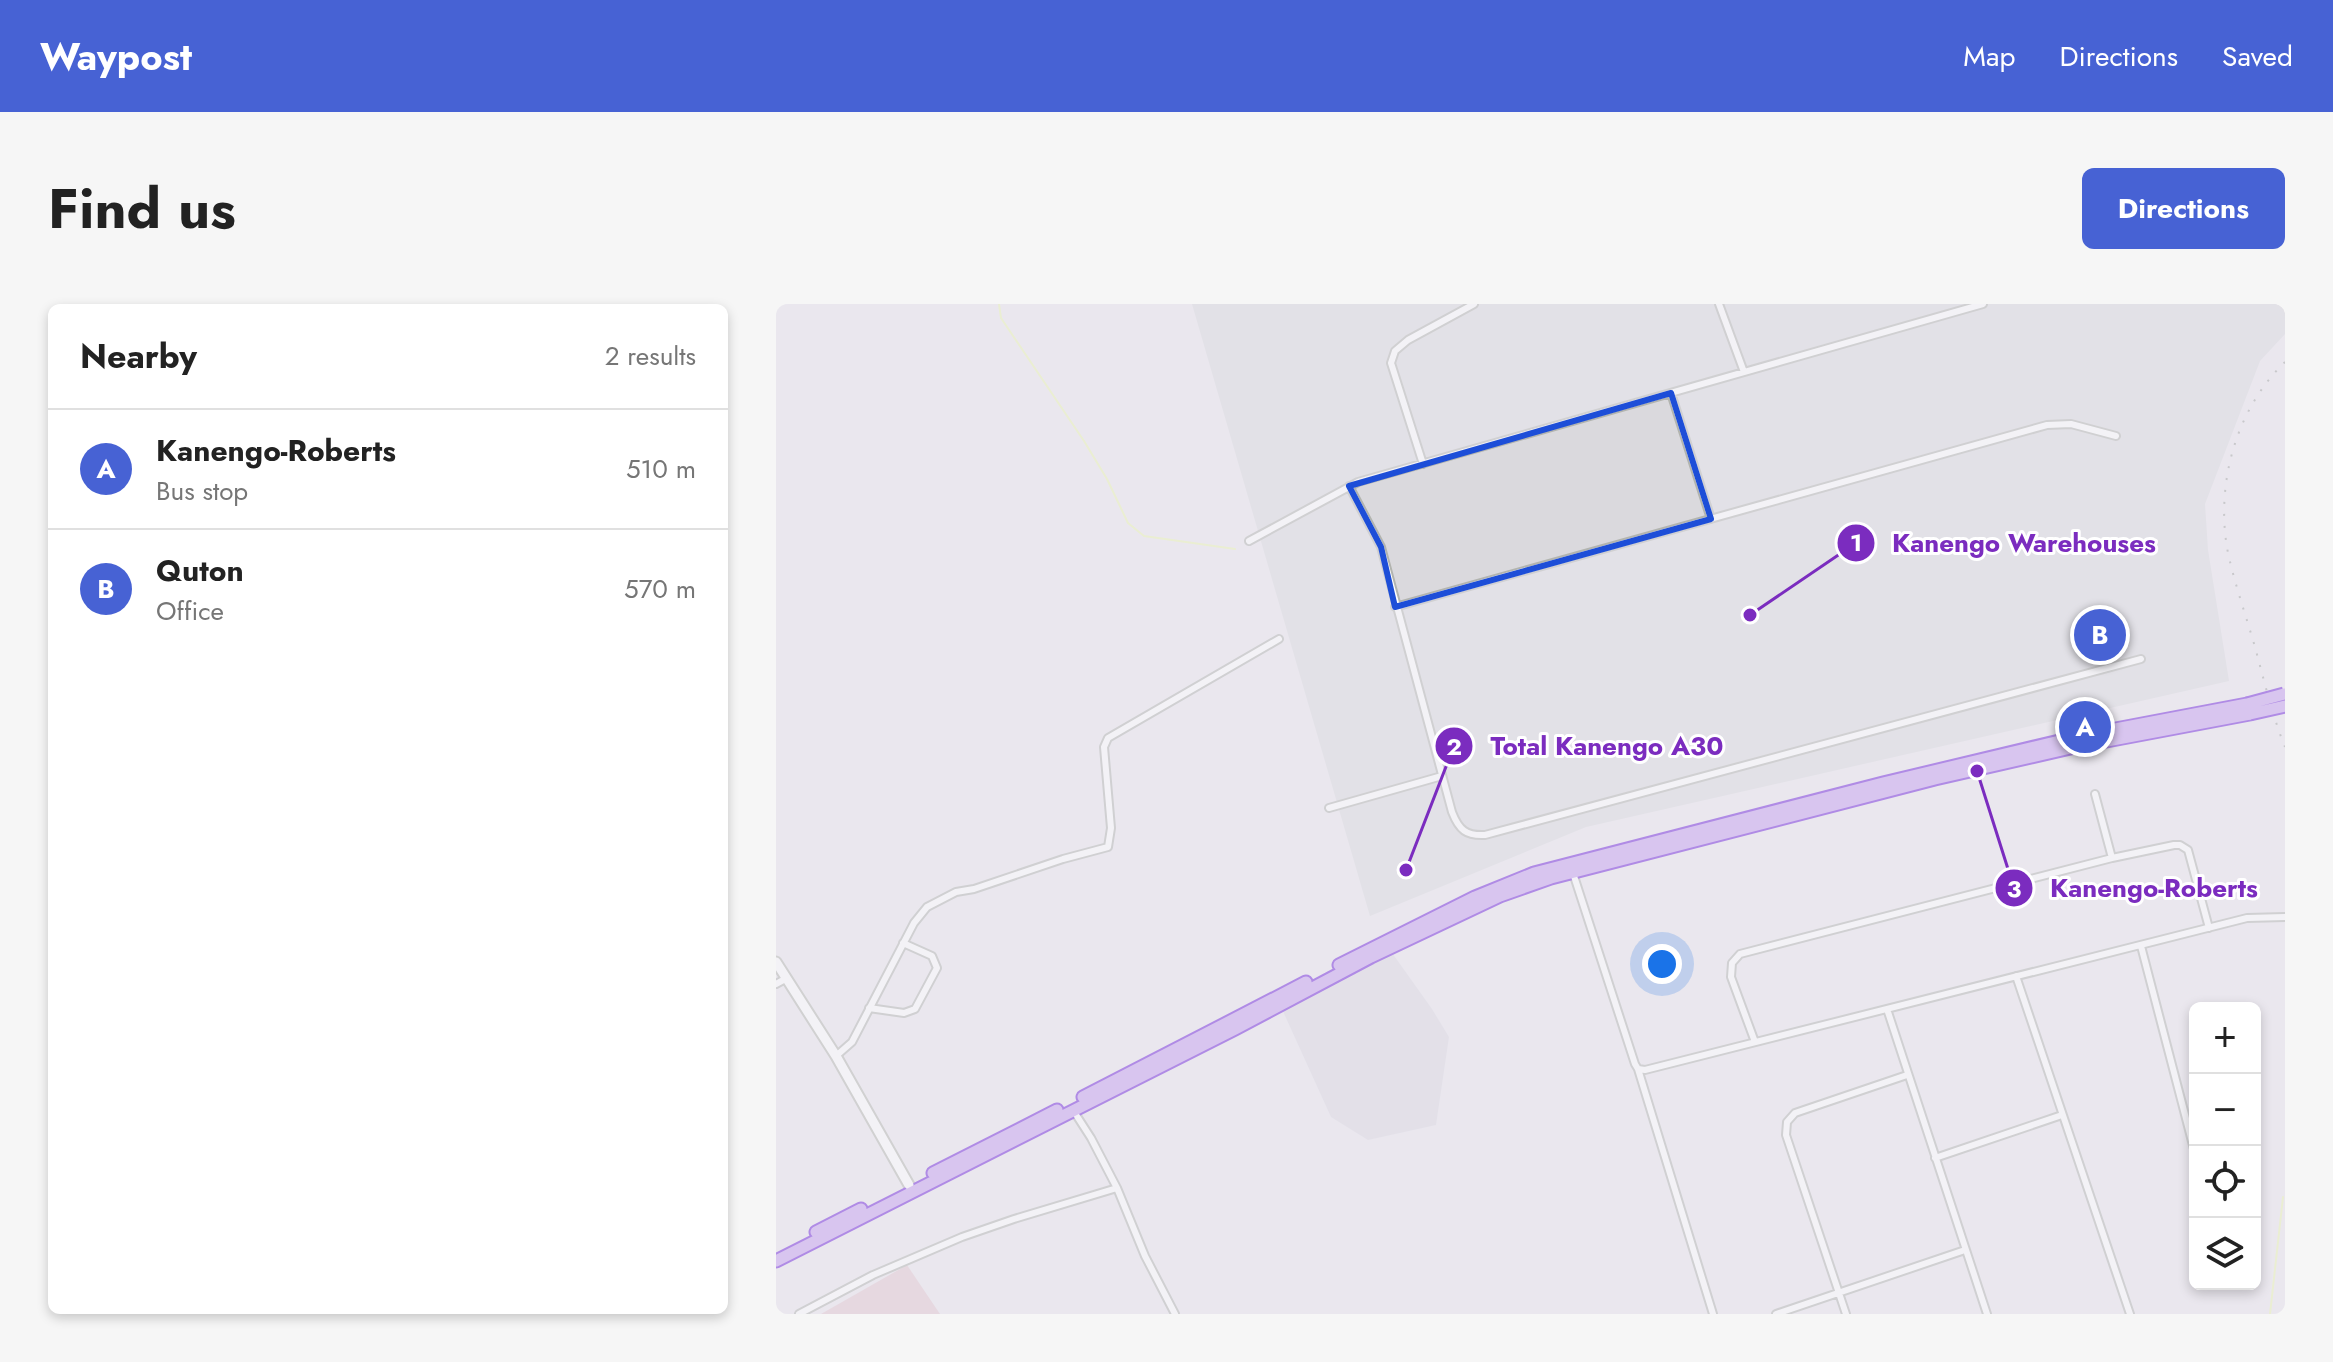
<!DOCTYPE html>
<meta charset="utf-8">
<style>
body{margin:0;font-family:Jost,sans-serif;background:#f6f6f6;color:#222}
.controls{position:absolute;right:24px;bottom:24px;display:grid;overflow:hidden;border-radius:12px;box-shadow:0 4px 12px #0003}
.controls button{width:72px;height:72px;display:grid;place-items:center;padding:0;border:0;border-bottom:2px solid #e0e0e0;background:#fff;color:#222;font:40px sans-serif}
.you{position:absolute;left:886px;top:660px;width:28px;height:28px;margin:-20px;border:6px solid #fff;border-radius:50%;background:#1a73e8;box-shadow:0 0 0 12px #1a73e833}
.badge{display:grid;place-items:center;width:52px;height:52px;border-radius:50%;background:#4762d4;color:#fff;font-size:26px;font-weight:700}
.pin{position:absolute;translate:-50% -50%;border:4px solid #fff;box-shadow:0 2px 8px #0006}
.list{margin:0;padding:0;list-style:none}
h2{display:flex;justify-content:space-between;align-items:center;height:104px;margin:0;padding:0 32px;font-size:34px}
h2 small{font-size:26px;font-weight:400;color:#767676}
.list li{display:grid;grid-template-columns:52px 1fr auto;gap:24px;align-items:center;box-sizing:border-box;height:120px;padding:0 32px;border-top:2px solid #e0e0e0}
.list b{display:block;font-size:30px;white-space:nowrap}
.list p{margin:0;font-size:26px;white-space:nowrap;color:#767676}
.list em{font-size:26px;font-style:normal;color:#767676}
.icon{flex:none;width:44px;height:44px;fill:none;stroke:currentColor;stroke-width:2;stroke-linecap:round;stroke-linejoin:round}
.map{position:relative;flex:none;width:1509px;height:1010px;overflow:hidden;border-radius:12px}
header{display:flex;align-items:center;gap:48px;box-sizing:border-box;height:112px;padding:0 40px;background:#4762d4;color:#fff}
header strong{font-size:38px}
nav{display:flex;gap:44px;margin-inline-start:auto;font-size:28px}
.intro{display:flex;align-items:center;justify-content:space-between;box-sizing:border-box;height:192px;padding:0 48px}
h1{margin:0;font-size:56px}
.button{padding:20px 36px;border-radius:12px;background:#4762d4;color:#fff;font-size:28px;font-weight:700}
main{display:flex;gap:48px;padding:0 48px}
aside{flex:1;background:#fff;border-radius:12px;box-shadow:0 4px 12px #0003}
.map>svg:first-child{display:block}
.industrial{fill:#dad9dd}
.education{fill:#dcd8e1}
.green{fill:#e3c6ce}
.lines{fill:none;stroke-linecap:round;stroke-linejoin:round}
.stream{stroke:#eaf5b0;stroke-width:2}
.street-casing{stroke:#b2b4af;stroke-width:10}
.secondary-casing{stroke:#b3b5ae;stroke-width:13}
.highway-casing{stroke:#6a1cd9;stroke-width:15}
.street{stroke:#fff;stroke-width:6}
.secondary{stroke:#fff;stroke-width:9}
.highway{stroke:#c49cf0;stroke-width:11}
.rail{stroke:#a1a29f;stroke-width:2;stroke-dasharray:2 10;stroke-linecap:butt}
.highway-bridge-casing{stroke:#6a1cd9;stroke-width:15;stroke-linecap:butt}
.highway-bridge{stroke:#c49cf0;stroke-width:11}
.marked{fill:none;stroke:#1d4ed8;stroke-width:6;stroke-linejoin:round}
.leader{fill:none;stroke:#7b2cbf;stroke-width:3}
.callout-dot{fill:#7b2cbf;stroke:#fff;stroke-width:3}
.mark-label{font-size:24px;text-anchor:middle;font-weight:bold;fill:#fff}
.callout-label{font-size:26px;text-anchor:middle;font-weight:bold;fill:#7b2cbf;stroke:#fff;stroke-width:6;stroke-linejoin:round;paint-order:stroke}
</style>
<header>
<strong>Waypost</strong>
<nav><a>Map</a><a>Directions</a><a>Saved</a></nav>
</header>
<div class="intro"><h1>Find us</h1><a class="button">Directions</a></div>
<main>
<aside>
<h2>Nearby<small>2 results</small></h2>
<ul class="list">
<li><span class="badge">A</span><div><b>Kanengo-Roberts</b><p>Bus stop</p></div><em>510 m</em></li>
<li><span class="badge">B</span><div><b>Quton</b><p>Office</p></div><em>570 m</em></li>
</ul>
</aside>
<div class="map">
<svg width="1509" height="1010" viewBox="0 0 1509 1010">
<rect width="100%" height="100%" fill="#eae7ee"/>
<path class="industrial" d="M416 0H1509V30L1484 57 1429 200 1432 246 1453 377 810 523 594 612Z"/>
<path class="education" d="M614 646 656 705 673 733 660 821 592 836 555 813 505 703Z"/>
<path class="green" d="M131 961 164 1010H45Z"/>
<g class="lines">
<path class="stream" d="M223 0 225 14 308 137 331 175 352 219 368 232 459 245
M1494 1010 1507 893"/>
<defs>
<path id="street" d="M943 0 968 68
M895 89 935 215
M647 160 615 59 619 47 632 36 698 0
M573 182 605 243 676 508C683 526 690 532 709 531L1365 355
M473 237 582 178 1207 0
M619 303 1271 121 1295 120 1340 132
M1319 490 1336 554
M553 504 666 472
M796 566 859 760 862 765 869 766 1471 614 1509 613
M1365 642 1419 849
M1240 672 1354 1010
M0 680 11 674
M93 704 128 709 139 705 161 664 156 652 127 639
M1111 705 1211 1010
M979 738 955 673 956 659 964 650 1336 554 1398 541H1404L1412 546 1433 624
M60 752 76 738 138 619 151 603 180 588 198 585 287 555 332 543 335 524 328 443 332 434 503 335
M862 765 937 1010
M297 806 315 834 341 884 369 952 399 1010
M1159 854 1286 811
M23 1010 97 971 186 933 238 915 341 884
M1000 1010 1189 946
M1070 1010 1010 831 1011 818 1019 809 1131 771"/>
<path id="secondary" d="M0 658 60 752 133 881"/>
<path id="highway" d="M563 661 699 593 758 569 1107 479 1313 430 1471 400
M307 793 530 678
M157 869 281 806
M40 928 85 905
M0 957 459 725 595 653 724 592 775 574 1159 475 1299 443 1474 410"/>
</defs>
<use href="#street" class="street-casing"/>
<use href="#secondary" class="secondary-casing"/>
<use href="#highway" class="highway-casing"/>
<use href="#street" class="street"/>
<use href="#secondary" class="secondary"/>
<use href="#highway" class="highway"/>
<path class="rail" d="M1509 58C1459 106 1439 182 1452 249 1459 281 1470 312 1479 343 1488 376 1496 411 1509 443"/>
<defs>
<path id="highway-bridge" d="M1471 400 1508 390
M1474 410 1509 402"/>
</defs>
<use href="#highway-bridge" class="highway-bridge-casing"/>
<use href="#highway-bridge" class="highway-bridge"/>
</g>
<path d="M0 0H1509V1010H0ZM895 89 935 215 619 303 605 243 573 182Z" fill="#eae7ee" fill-opacity=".55" fill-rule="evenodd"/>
<path class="marked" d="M895 89 935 215 619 303 605 243 573 182Z"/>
<path class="leader" d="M974 311L1080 239M630 566L678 442M1201 467L1238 584"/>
<g class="callout-dot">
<circle cx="974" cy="311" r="8"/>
<circle cx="630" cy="566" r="8"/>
<circle cx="1201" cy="467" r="8"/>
<circle cx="1080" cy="239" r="20"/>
<circle cx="678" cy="442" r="20"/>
<circle cx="1238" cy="584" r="20"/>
</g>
<g class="mark-label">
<text x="1080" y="247">1</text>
<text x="678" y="451">2</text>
<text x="1238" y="593">3</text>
</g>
<g class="callout-label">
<text x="1248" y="248">Kanengo Warehouses</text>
<text x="831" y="451">Total Kanengo A30</text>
<text x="1378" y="593">Kanengo-Roberts</text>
</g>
</svg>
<div class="controls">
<button>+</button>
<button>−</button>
<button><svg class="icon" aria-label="locate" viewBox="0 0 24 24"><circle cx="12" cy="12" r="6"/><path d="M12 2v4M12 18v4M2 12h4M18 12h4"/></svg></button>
<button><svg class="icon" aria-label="layers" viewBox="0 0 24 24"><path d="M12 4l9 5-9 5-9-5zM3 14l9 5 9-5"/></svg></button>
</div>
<div class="you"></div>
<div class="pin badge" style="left:1309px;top:423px">A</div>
<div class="pin badge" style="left:1324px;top:331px">B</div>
</div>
</main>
